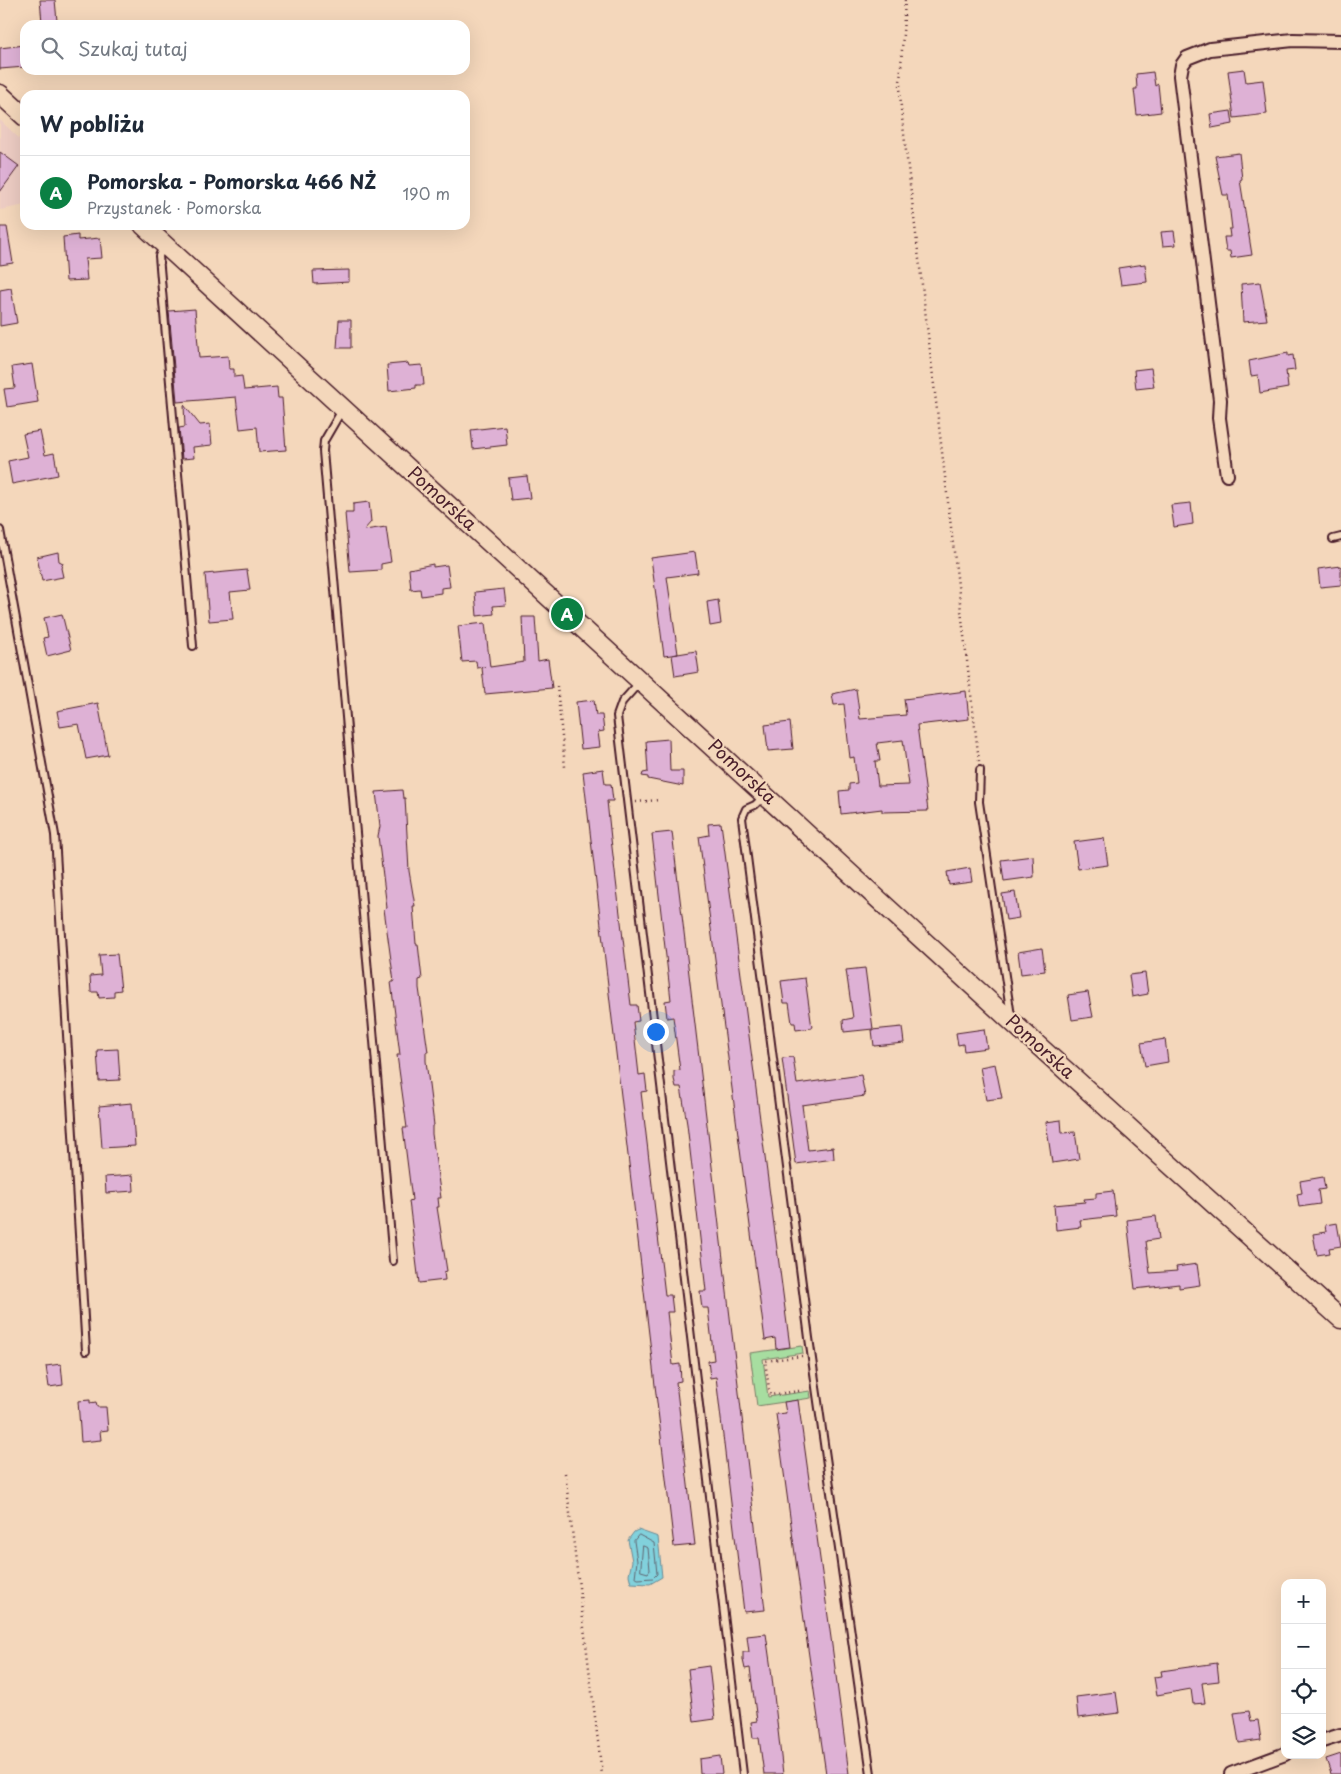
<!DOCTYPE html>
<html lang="pl">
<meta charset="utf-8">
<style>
body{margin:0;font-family:"Playpen Sans",sans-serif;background:#f2f2f3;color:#1f2937}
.controls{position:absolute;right:15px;bottom:15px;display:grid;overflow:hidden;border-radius:10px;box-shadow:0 5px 20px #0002}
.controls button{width:45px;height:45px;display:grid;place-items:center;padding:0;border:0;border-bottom:1px solid #e0e1e3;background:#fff;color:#1f2937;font:25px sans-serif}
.you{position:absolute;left:655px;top:1031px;width:18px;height:18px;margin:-12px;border:4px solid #fff;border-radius:50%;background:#1a73e8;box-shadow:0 0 0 8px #1a73e833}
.badge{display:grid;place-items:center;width:32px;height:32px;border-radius:50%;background:#0b8043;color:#fff;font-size:16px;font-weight:700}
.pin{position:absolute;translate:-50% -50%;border:2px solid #fff;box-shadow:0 1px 5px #0006}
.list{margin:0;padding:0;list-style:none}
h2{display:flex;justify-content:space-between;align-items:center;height:65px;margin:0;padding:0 20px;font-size:21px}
h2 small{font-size:16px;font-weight:400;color:#747a83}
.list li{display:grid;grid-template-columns:32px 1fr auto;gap:15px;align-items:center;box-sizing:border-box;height:75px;padding:0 20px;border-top:1px solid #e0e1e3}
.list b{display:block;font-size:19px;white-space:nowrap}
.list p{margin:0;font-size:16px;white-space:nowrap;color:#747a83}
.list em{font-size:16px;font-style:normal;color:#747a83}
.icon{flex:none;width:28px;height:28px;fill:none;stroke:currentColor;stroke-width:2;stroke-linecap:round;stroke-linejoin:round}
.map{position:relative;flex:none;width:1341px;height:1774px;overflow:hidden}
.search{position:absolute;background:#fff;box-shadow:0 5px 20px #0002;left:20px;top:20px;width:450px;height:55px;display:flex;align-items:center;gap:12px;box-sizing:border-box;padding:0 18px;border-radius:15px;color:#747a83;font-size:19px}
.panel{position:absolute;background:#fff;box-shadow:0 5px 20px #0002;left:20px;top:90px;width:450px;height:140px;border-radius:15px}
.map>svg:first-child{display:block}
.built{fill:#edccc3}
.green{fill:#a7dda0;stroke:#787e66}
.water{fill:#81d1dc;stroke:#6b8a95}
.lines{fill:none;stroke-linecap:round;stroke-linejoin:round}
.shore{stroke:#606672;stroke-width:1}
.building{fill:#deb1d5;stroke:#4a1f2b;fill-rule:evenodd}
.lane-casing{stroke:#4a1f2b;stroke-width:10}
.street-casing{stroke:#4a1f2b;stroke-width:16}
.secondary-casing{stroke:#4a1f2b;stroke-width:21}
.path{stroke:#4a1f2b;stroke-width:2.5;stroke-dasharray:1 4;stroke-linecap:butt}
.lane{stroke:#f4d7bb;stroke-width:6}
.street{stroke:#f4d7bb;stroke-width:12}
.secondary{stroke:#f4d7bb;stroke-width:18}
.labels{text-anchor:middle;stroke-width:4.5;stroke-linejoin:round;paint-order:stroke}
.street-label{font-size:18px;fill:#4a1f2b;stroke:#f4d7bb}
</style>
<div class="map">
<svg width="1341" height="1774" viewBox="0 0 1341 1774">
<rect width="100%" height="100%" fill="#f4d7bb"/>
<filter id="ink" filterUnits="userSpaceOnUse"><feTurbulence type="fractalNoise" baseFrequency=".02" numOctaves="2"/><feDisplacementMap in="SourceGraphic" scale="10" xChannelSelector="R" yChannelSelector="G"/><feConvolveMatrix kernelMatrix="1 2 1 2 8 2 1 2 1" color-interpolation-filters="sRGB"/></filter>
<g filter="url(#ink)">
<path class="built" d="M0 120 25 144V205L0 210Z"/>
<path class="green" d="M802 1346 803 1353 763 1359 768 1397 810 1391 811 1398 757 1406 750 1353Z"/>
<path class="water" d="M638 1530 658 1537 662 1577 650 1584 631 1583 629 1575 632 1561 628 1540 634 1532Z"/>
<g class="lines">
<path class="shore" d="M639 1535 654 1543 657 1574 653 1578 638 1579 635 1577 637 1561 634 1541Z
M643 1546 648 1548 650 1570 648 1573 641 1571Z"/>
</g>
<path class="building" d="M40 0H55L57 21 42 22Z
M25 45V67L0 69V48Z
M1244 69 1246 82 1263 80 1267 114 1234 118 1228 71Z
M1153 72 1155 86 1158 84 1161 112 1137 115 1134 89H1137L1136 74Z
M1231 111 1233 124 1212 128 1210 114Z
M0 152 19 166 0 192Z
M1239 153 1242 179 1240 180 1252 255 1231 258 1230 251H1226L1224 237H1230L1229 229H1232L1228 195H1223L1215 156Z
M0 227H7L13 263 0 265Z
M1174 231 1176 245 1163 246 1161 232Z
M78 235V240L100 238 102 258 85 259 87 280 66 281 63 237Z
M1145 264 1147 282 1121 285 1118 268Z
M349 270V282L314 284 313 271Z
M1260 282 1267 320 1243 322 1241 284Z
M11 288 17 323 0 326V290Z
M195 309 199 358 228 356 229 369H234V377L242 376 244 390 277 387 278 398H282L286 450 259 452 257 427 240 429 236 397 177 402 169 311Z
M339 320H351V348H337Z
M1288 353V356L1293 355 1295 370 1286 371 1288 388 1260 393 1258 375 1251 376 1249 361Z
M408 363 409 366 422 365 424 385H416V388L389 391 387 365Z
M32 364 38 402 7 407 4 389 15 388 12 367Z
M1151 368 1154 387 1136 389 1134 370Z
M184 405 200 425 210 424 212 445 193 447 194 458 182 459 179 428 185 427Z
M505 426 507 445 473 449 471 430Z
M40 431 45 455 54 453 58 475 12 484 8 461 28 457 23 434Z
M527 476 530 498 511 500 508 478Z
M369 502 371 522 364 530 386 527 391 562 381 564V570L350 572 345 513H353V504Z
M1191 503 1193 524 1174 527 1171 505Z
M58 552 59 561 63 563 61 568 63 577 42 581 37 557Z
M695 552 698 573 667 577 678 654 664 656 651 558Z
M433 564V567L447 565 450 587 441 588V593L421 596 420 589 411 590 409 569Z
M1341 566V585L1320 587 1318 569Z
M247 570 250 590 230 592 233 619 209 621 205 574Z
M504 589 506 605 493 606 494 614 477 616 475 592Z
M718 600 721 624 710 626 707 602Z
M62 614 71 650 47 656 43 638 48 637 44 618Z
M522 617H535L538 661 548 659 552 688 485 694 482 668 485 667 477 668 476 661 462 662 458 626 485 623 490 667 524 662Z
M696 651 699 672 675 676 672 655Z
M856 689 860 719 906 715 904 699 966 691 969 719 917 725 928 811 882 812V809L841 814 839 791 849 790V784L857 783 854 757 850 758 844 704 834 705 832 694ZM903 740 909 785 878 786 875 761H880L877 743Z
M594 700 596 715H602L604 731 598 732 600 747 581 749 576 702Z
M98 703 108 755 86 759 79 724 60 727 57 711Z
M790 722 793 749 768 751 765 725Z
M669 739 670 771H683V786L648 779V777L642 776 643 773 648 772 646 741Z
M603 769 605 784H611L613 801H607L611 839 631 1005H637L639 1021 633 1022 639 1075 645 1074 647 1091 641 1092 665 1295H671L673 1312H667L673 1365 680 1364 681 1381 676 1382 695 1545 674 1547 583 772Z
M402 790 403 798H405L409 871 415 906H413L416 944H418L422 979 419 980V988L428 1052H426V1061L434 1125 432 1126V1134L441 1198H438L439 1207H437L447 1271 444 1272 445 1280 419 1283 409 1201 412 1200 403 1128H407L397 1055H400L391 982H394L384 909 387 908 378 836 380 826 376 792Z
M721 823 790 1347 776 1349 775 1338 765 1340 699 837 709 835 708 824Z
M672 832 765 1610 744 1612 716 1377 710 1378 709 1369 708 1361 714 1360 708 1308H702L701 1300 700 1291H706L687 1124 681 1087H676L674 1079V1071L680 1070 678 1055 673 1017 667 1018 665 1001 671 1000 652 834Z
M1104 838 1108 865 1078 869 1074 842Z
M1033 856 1034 877 1004 881 1001 860Z
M970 868 972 882 949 885 947 872Z
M1015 892 1019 918 1006 920 1002 894Z
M1042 948 1045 971 1021 974 1018 952Z
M117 954 121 990 114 991V997L99 998 98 992H91L90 976 101 975 99 955Z
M865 968 873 1029 844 1032 843 1020 853 1018 846 970Z
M1145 973 1148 994 1132 997 1129 975Z
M805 978 812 1028 796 1030 795 1023H792L789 1003H784L781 981Z
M1088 992 1093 1017 1072 1020 1068 995Z
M902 1027 904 1043 874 1046 872 1030Z
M984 1029 987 1048 964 1051 963 1044 958 1045 956 1033Z
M1165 1039 1168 1062 1145 1066 1141 1043Z
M118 1049 120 1080 99 1081 97 1050Z
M793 1057 797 1084 861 1075 865 1096 802 1105 808 1150 833 1147 834 1159 796 1164 782 1058Z
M995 1064 1002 1098 986 1100 980 1067Z
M132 1103 135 1146 102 1148 99 1106Z
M1061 1120 1062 1133 1075 1132 1079 1159 1052 1163 1046 1122Z
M133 1175 134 1191 106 1193 105 1177Z
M1323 1177 1325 1189 1318 1190 1320 1204 1299 1207 1297 1194 1302 1193 1300 1181Z
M1113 1191 1116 1216 1080 1220 1081 1227 1056 1230 1054 1205 1085 1202 1084 1199 1096 1198V1193Z
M1156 1216 1159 1239 1146 1241 1150 1273 1177 1271 1176 1267 1197 1264 1200 1285 1179 1288V1284L1135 1289 1127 1220Z
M1337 1223 1341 1246 1329 1248 1330 1253 1317 1255 1313 1234 1326 1232 1325 1225Z
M61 1364 63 1385 49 1387 46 1366Z
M90 1400V1403L96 1402 97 1407H106L108 1430 100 1431 101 1440 81 1442 78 1401Z
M798 1400 831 1638 849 1774H826L807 1642 776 1414 786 1413 784 1402Z
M766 1634 771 1669 783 1774H764L759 1738H753L751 1722 757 1721 750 1668 745 1669 743 1660V1652H749L747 1636Z
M1217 1663 1219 1681 1202 1683 1205 1703 1193 1704 1191 1689 1157 1695 1154 1677 1162 1676 1161 1671Z
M709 1666 715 1719 694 1722 688 1669Z
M1116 1692 1119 1713 1078 1718 1076 1697Z
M1249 1711 1251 1721 1258 1720 1261 1740 1239 1743 1234 1713Z
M1341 1754V1774H1331L1326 1759Z
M720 1756 722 1774H700L699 1759Z"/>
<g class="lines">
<defs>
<path id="lane" d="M163 247 159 256 193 646
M342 410 324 441 323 451 393 1261
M0 530 55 835 86 1351
M1333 539 1341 537
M639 683 622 702 617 716 743 1774
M980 770 979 802 1011 1016
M763 797 755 805 746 809 742 818 809 1338 871 1774"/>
<path id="street" d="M1227 475 1219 418 1220 400 1180 76 1182 65 1187 58 1210 49 1293 40 1341 41
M1322 1741 1341 1735
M1231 1774 1285 1754"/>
<path id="secondary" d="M0 94 25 117
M143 225 1011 1021 1341 1319"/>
</defs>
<use href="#lane" class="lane-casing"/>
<use href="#street" class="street-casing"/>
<use href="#secondary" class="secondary-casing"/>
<path class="path" d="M905 0 900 83 901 109 979 761
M557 686 565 767
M636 802 659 800
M802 1356 765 1361 770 1395 806 1390
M565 1473 602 1774"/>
<use href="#lane" class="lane"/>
<use href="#street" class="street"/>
<use href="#secondary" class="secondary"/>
</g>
</g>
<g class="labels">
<g class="street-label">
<text transform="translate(442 499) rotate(42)" y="6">Pomorska</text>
<text transform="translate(742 772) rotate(43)" y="6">Pomorska</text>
<text transform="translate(1040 1047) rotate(42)" y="6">Pomorska</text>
</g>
</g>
</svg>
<div class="controls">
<button>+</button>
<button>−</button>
<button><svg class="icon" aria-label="locate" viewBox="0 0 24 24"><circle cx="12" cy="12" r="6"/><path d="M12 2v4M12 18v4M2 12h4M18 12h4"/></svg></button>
<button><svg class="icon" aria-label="layers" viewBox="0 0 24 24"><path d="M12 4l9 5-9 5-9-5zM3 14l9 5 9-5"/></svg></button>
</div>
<div class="you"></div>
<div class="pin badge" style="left:567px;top:614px">A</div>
<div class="search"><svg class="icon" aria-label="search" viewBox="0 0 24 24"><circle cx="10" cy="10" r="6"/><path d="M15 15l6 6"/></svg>Szukaj tutaj</div>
<section class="panel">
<h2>W pobliżu<small></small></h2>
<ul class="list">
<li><span class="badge">A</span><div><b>Pomorska - Pomorska 466 NŻ</b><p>Przystanek · Pomorska</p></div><em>190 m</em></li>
</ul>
</section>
</div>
